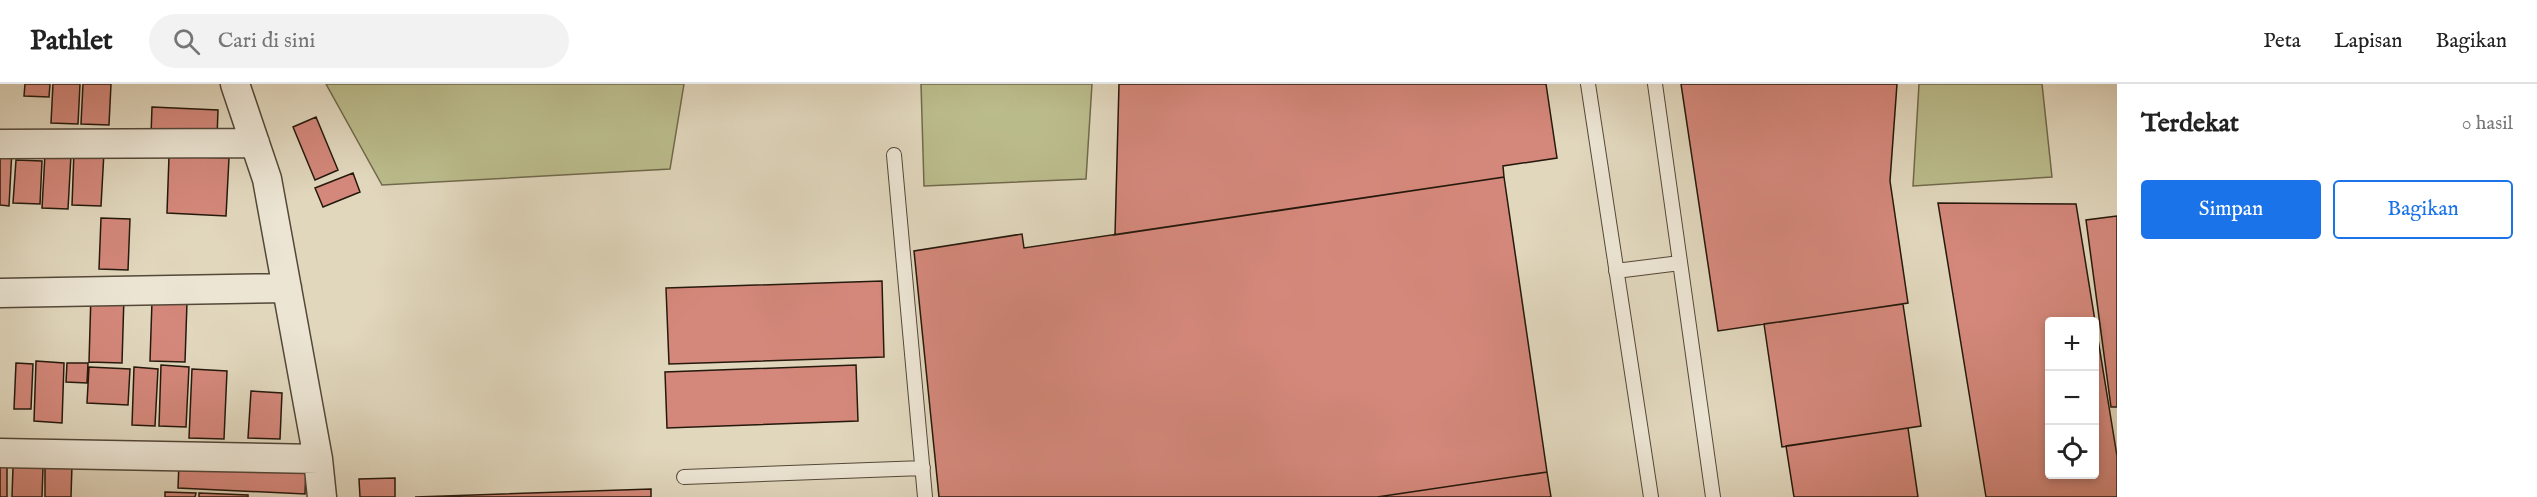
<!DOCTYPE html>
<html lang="id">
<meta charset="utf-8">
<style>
body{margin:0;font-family:"IM FELL English",serif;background:#f2f2f2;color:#222}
.controls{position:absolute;right:18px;bottom:18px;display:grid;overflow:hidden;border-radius:6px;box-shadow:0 3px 9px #0003}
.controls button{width:54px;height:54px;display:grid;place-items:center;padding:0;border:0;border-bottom:2px solid #e0e0e0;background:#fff;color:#222;font:30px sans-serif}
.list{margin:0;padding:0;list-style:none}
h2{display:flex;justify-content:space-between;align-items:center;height:78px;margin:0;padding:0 24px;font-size:26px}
h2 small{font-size:20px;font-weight:400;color:#767676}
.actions{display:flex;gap:12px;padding:18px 24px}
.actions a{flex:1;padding:14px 0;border:2px solid #1a73e8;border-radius:6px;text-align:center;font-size:21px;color:#1a73e8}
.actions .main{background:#1a73e8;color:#fff}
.icon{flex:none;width:33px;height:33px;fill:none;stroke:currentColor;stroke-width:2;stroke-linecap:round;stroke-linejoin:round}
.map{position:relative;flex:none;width:2117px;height:413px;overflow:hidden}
header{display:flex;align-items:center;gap:36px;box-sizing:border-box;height:84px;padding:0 30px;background:#fff;border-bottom:2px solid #e0e0e0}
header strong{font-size:28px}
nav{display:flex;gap:33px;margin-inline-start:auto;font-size:21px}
.search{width:420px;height:54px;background:#f2f2f2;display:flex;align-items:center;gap:15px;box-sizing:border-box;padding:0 21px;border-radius:33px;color:#767676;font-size:22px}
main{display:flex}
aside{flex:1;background:#fff}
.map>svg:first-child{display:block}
.green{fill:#bbbc8c;stroke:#706a4c;stroke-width:1.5}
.building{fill:#d4887b;stroke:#25190c;stroke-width:1.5;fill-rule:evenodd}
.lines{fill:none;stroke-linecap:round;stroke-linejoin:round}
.lane-casing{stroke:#544838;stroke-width:16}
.street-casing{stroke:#544838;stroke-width:31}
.lane{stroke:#ece5d4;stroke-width:14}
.street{stroke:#ece5d4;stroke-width:28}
</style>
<header>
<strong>Pathlet</strong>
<div class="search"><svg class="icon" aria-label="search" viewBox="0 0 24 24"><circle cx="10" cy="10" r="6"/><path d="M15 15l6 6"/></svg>Cari di sini</div>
<nav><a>Peta</a><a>Lapisan</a><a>Bagikan</a></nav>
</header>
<main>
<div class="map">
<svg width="2117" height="413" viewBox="0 0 2117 413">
<rect width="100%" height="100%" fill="#e1d7bd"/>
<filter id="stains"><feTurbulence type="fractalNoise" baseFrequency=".00333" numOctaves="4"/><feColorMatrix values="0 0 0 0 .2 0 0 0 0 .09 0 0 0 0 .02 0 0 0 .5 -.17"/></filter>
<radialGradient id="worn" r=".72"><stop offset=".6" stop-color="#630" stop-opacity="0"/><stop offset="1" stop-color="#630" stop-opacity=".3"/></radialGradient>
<path class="green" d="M326 0H684L670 85 382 101Z
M921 0H1092L1086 95 924 102Z
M1919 0H2042L2052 93 1913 102Z"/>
<path class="building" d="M25 0H50L49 13 24 12Z
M53 0H80L78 40 51 39Z
M83 0H111L109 41 81 40Z
M1119 0H1546L1557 74 1503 82 1504 93 1115 151Z
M1681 0H1897L1890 97 1908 219 1718 247Z
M152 23 218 26 217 54 151 51Z
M316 33 338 86 315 96 293 43Z
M0 65H12L9 122 0 121Z
M74 67 104 68 101 122 72 121Z
M45 70 71 71 68 125 42 124Z
M169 72 229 74 226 132 167 129Z
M16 76 42 77 40 120 13 119Z
M353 89 360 108 323 123 315 104Z
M1504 93 1547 388 1377 413H939L914 167 1022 150 1024 164Z
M1938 119 2076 120 2117 372V413H1986ZM2050 237H2094V390H2050Z
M2117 132V323H2111L2086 136Z
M101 134 130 135 128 186 99 185Z
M882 197 884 273 669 280 666 204Z
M91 210 124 212 122 279 89 278Z
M152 217 187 218 185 278 150 277Z
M1903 220 1921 342 1782 363 1764 240Z
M36 277 64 279 62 339 34 337Z
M16 279 33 280 31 325H14Z
M67 279H88L87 299 66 298Z
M161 281 189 283 186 343 159 342Z
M856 281 858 337 667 344 665 288Z
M89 283 130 285 128 321 87 319Z
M134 283 158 285 155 342 132 341Z
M192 285 227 287 224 355 189 354Z
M251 307 282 309 280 355 248 354Z
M1908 344 1918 413H1794L1786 362Z
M179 378 306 384 305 410 178 404Z
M45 380 72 381 71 413H45Z
M0 383H7V413H0Z
M13 383H43L42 413H12Z
M1547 388 1551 413H1377Z
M395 394V413H360L359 395Z
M651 405V413H415Z
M165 408 196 409 195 413H165Z
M199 409 248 411V413H199Z"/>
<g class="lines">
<defs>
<path id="lane" d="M1588 0 1651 413
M1655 0 1713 413
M894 71 925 413
M1616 187 1680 179
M684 393 923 384"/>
<path id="street" d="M235 0 267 95 318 375 322 413
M0 60 255 59
M0 209 287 204
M0 369 318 375"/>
</defs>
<use href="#lane" class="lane-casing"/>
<use href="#street" class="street-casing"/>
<use href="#lane" class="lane"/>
<use href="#street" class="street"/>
</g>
<rect width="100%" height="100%" filter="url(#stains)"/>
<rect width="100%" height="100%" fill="url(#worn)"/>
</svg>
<div class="controls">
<button>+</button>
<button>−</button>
<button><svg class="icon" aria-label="locate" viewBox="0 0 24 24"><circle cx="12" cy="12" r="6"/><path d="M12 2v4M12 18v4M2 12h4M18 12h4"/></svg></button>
</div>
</div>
<aside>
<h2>Terdekat<small>0 hasil</small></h2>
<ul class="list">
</ul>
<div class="actions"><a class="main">Simpan</a><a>Bagikan</a></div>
</aside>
</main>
